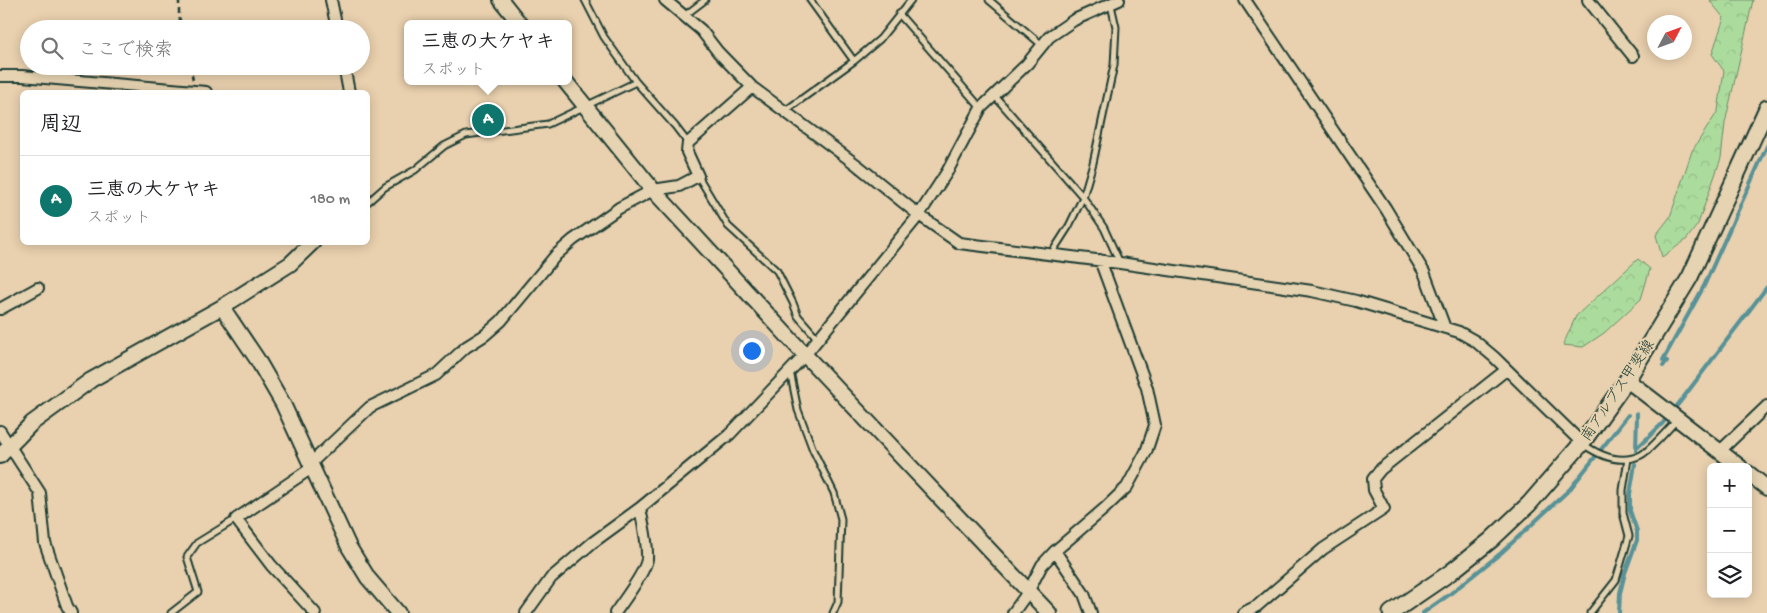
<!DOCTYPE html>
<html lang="ja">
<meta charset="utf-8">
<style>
body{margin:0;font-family:"Gochi Hand","Klee One",sans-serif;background:#f6f6f6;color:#202124}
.controls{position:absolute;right:15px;bottom:15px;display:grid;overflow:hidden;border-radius:8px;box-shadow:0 2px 12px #0003}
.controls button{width:45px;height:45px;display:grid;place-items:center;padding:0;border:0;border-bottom:1px solid #e0e0e0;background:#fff;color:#202124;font:25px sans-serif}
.compass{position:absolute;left:1647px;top:15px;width:45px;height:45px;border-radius:50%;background:#fff;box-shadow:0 2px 12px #0003;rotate:49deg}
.you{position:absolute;left:751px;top:350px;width:18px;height:18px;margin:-12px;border:4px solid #fff;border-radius:50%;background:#1a73e8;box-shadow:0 0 0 8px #1a73e833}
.badge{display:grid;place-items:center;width:32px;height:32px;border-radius:50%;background:#0f766e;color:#fff;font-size:16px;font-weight:700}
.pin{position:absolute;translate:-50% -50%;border:2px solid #fff;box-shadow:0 1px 5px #0006}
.popup{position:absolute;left:404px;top:20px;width:168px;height:65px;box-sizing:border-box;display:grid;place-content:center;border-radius:8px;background:#fff;filter:drop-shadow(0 1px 4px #0005);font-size:16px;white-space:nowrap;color:#757577}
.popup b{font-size:19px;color:#202124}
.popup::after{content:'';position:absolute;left:50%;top:100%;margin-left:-10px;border:10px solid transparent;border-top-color:#fff}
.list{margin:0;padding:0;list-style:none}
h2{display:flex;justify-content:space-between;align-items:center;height:65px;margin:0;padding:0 20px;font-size:21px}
h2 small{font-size:16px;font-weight:400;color:#757577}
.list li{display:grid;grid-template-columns:32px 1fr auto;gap:15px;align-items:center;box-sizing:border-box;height:90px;padding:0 20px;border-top:1px solid #e0e0e0}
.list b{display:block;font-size:19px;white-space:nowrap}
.list p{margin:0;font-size:16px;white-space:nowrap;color:#757577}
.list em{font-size:16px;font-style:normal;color:#757577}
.icon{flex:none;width:28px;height:28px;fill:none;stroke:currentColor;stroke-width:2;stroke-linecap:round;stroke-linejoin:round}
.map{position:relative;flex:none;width:1767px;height:613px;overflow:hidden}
.search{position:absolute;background:#fff;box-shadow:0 2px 12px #0003;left:20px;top:20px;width:350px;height:55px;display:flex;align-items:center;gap:12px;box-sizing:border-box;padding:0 18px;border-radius:28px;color:#757577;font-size:19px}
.panel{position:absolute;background:#fff;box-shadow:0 2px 12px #0003;left:20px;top:90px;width:350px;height:155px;border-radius:8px}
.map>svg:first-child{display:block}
.forest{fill:url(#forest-crowns);stroke:#668c68}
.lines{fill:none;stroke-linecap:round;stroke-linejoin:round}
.stream{stroke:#579298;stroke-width:4}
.service-casing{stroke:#1f3d34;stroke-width:9}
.minor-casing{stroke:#1f3d34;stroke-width:14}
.tertiary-casing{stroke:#1f3d34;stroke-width:18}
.secondary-casing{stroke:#1f3d34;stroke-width:19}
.path{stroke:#1f3d34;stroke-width:2.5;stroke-dasharray:5 4;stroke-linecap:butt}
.service{stroke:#e6d3b1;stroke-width:5}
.minor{stroke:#e6d3b1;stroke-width:10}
.tertiary{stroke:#e6d3b1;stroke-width:14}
.secondary{stroke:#e6d3b1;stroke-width:15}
.labels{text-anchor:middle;stroke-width:4;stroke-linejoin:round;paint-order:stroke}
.street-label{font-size:15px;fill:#1f3d34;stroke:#e6d3b1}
</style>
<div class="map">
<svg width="1767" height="613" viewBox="0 0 1767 613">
<defs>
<pattern id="forest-crowns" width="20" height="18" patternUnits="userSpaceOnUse" patternTransform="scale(1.25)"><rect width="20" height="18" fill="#acdc9d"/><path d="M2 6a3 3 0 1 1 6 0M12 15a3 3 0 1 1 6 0" fill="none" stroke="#94be88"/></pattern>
</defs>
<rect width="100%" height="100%" fill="#e9d0ae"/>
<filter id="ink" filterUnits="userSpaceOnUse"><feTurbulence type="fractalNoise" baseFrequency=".02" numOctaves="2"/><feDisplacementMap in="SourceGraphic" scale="10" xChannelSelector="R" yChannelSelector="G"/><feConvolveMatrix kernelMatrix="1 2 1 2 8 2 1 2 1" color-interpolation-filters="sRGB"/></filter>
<g filter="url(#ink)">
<path class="forest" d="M1711 0H1753L1725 123 1721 158 1698 224 1686 240 1662 257 1656 235 1670 217 1692 151 1718 111 1724 71 1712 54 1724 18 1710 1Z
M1638 259 1650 269 1641 299 1604 333 1583 347 1563 345 1576 316Z"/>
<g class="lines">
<path class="stream" d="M1663 366 1667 361 1663 360 1704 286 1767 146
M1637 448 1662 424 1680 402 1767 287
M1636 451 1637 413
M1423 613 1450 594 1501 553 1570 489 1628 415
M1619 613 1620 593 1625 573 1637 540V531L1630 511V494L1635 464"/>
<defs>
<path id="service" d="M585 0 604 37 636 82 675 126 688 143
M810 0 854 61
M989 0 1042 45
M899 14 981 108
M684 16 705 0
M994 95 1083 197 1104 228 1120 263
M785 111 854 61 880 39 911 0
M698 176 728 226 777 271 793 303 798 316 818 339
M368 202 385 187 415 170 444 146 466 135 548 124 636 82
M1051 254 1069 226 1083 197 1093 163 1114 65 1116 27 1111 5
M790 371 798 410 813 450 834 493 841 519 838 602 833 613
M1583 444C1600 456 1621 465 1641 455 1651 450 1669 428 1678 419
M171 613 198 592 187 557 197 543 236 519
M1590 613 1616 580 1629 536 1623 513V490L1628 459"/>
<path id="minor" d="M331 0 337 29
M665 0 701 30 718 52 752 87 857 165 919 215 959 243 1120 263 1312 291 1356 301 1459 332 1475 341 1494 357 1582 443
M1245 0 1386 209 1424 272 1445 328
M1588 0 1633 56
M344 66 349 92
M0 76H22L206 92
M0 309 38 288
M0 431 40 493 45 543 67 606 71 613
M1720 451 1767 406
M311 463 370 407 436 375 466 347 485 335 501 321 556 255 573 240 619 208 653 190 679 186 698 176 687 152 688 143 752 87
M313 467 236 519 271 565 315 613
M1055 551 1084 594 1091 613
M526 613 551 578 592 543 640 508 730 434 805 355 919 215 947 172 981 108 1027 64 1049 37 1074 20 1119 0
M615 613C623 602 646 571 647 559 648 542 643 525 640 508
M1013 613 1028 592 1042 565 1055 551 1104 509 1127 487 1146 452 1155 425 1147 388 1100 260
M1243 613 1257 606 1323 549 1384 509 1374 490 1373 479 1381 469 1506 370"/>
<path id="tertiary" d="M501 0 520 24
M565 81 653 190 805 355 1049 613
M222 307 257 359 283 404 349 547 368 578 398 613
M1627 380 1740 467
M0 456 32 423 91 380 222 307 290 264 313 242
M1748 473 1767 488"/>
<path id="secondary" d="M1391 613 1451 572 1491 540 1529 504 1582 443 1627 380 1690 277 1767 108"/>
</defs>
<use href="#service" class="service-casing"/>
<use href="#minor" class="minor-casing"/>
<use href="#tertiary" class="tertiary-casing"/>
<use href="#secondary" class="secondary-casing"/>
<path class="path" d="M179 0V16L182 29
M190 66 193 80"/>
<use href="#service" class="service"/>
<use href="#minor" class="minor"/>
<use href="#tertiary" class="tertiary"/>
<use href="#secondary" class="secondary"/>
</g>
</g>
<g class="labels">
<g class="street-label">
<text transform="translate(1617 390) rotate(-56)" y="5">南アルプス甲斐線</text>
</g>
</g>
</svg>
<div class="controls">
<button>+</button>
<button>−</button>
<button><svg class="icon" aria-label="layers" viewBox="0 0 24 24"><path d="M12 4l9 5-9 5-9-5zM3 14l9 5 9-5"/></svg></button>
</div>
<svg class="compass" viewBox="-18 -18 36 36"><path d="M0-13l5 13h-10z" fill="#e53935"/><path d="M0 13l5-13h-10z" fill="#757577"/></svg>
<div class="you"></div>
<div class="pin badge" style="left:488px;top:120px">A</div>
<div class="popup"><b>三恵の大ケヤキ</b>スポット</div>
<div class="search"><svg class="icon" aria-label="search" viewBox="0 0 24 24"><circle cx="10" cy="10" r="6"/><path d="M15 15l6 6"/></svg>ここで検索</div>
<section class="panel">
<h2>周辺<small></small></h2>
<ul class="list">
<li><span class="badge">A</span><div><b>三恵の大ケヤキ</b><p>スポット</p></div><em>180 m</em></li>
</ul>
</section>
</div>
